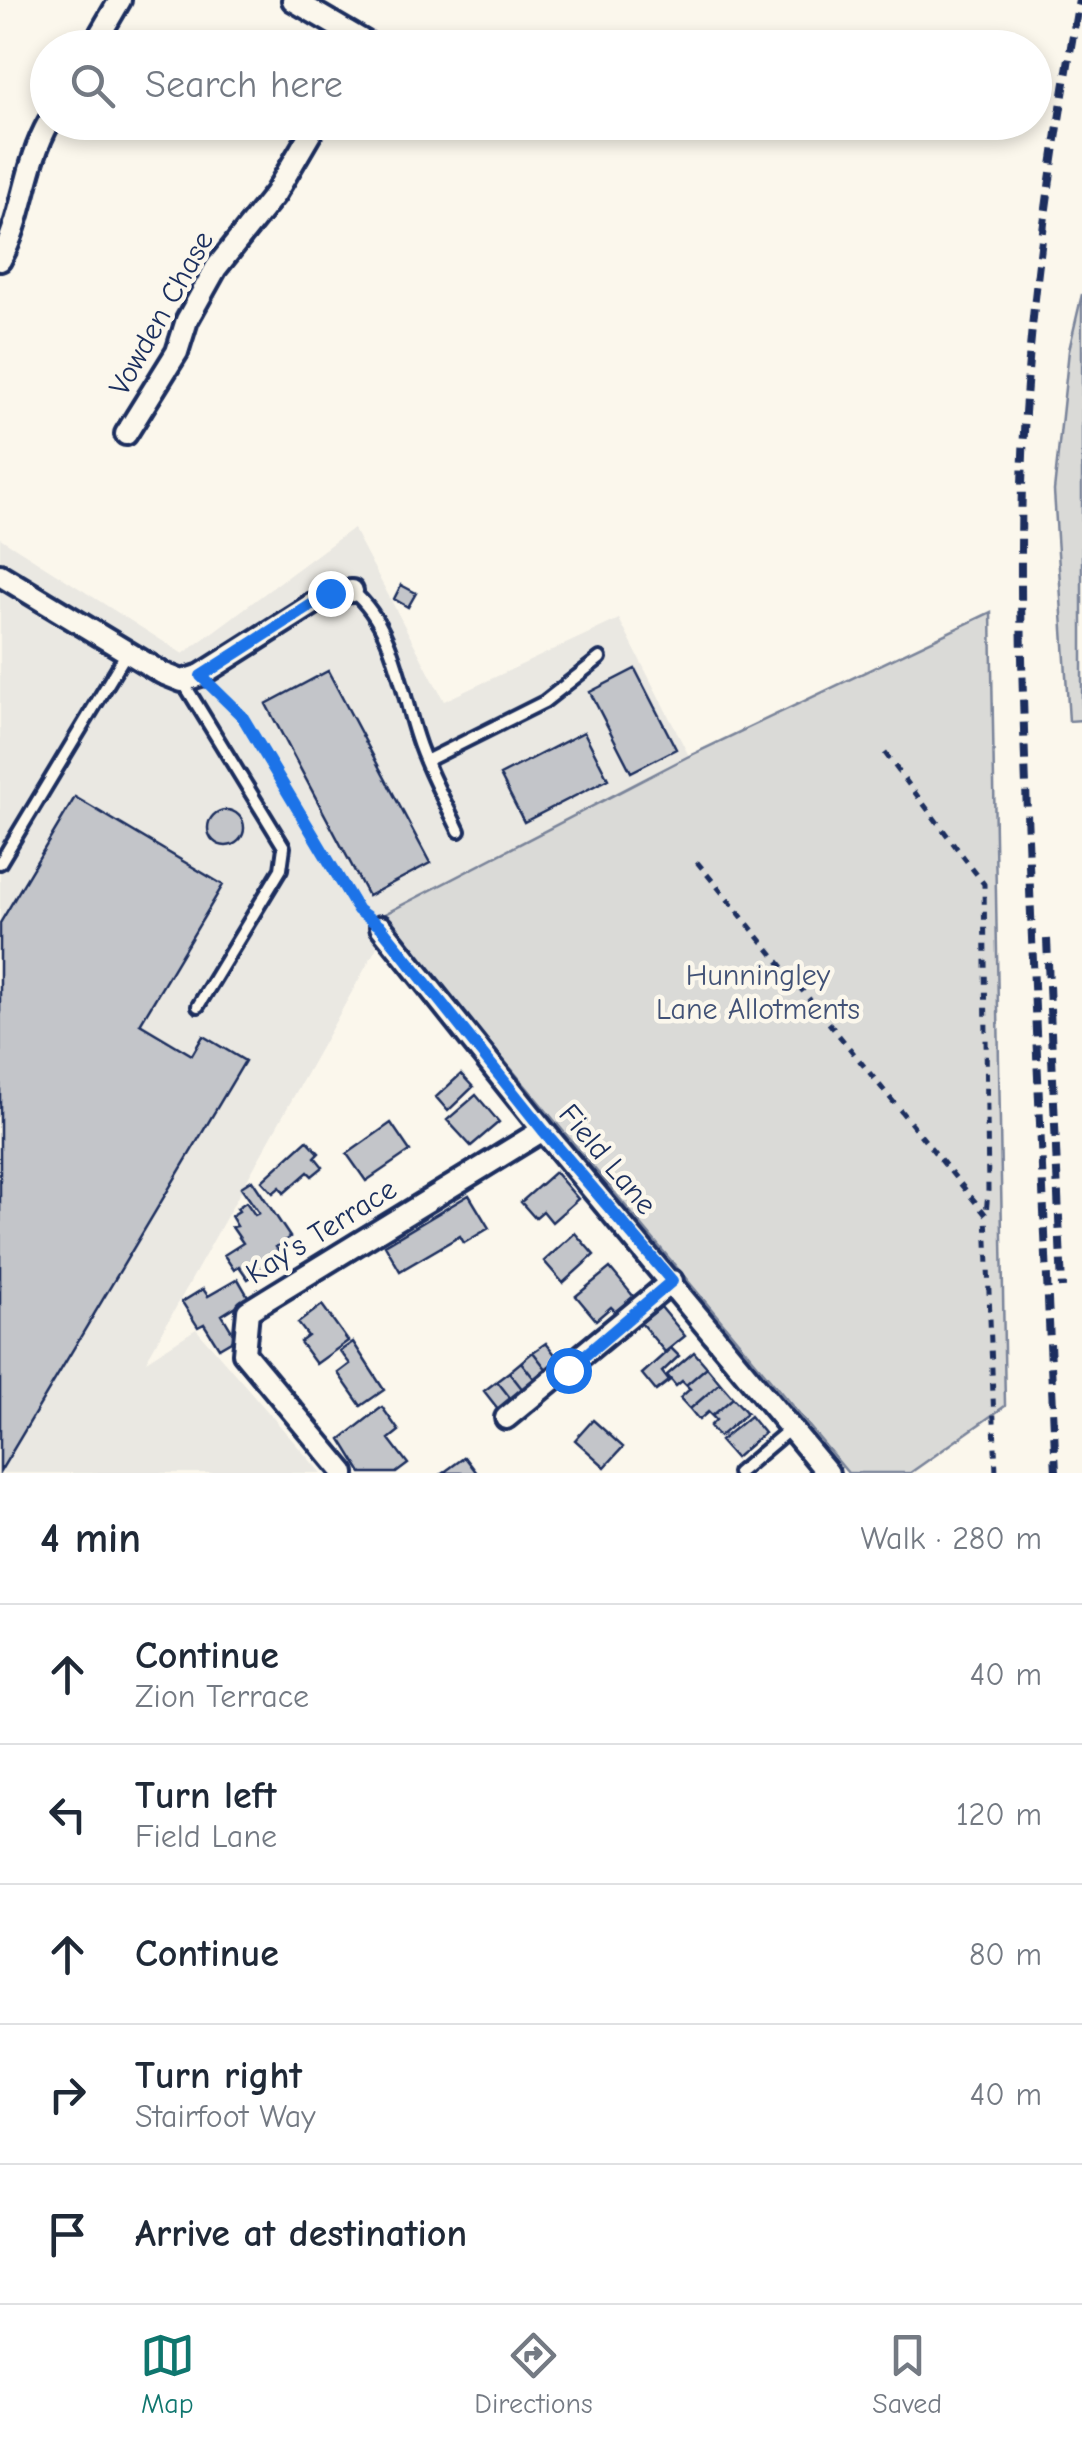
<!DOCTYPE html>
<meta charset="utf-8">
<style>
body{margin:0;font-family:"Comic Neue",sans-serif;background:#f6f6f7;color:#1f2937}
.stop{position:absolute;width:30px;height:30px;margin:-22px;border:8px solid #1a73e8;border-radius:50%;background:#fff}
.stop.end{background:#1a73e8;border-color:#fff;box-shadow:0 2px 10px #0008}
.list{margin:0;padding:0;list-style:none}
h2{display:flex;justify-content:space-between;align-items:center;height:130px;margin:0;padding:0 40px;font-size:42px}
h2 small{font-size:32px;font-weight:400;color:#747a83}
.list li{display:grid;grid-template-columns:65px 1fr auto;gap:30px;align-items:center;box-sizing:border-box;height:140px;padding:0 40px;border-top:2px solid #e0e1e3}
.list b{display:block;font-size:38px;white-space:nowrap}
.list p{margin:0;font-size:32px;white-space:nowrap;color:#747a83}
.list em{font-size:32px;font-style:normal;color:#747a83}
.icon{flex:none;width:55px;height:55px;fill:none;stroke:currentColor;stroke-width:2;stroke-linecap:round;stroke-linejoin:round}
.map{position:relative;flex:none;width:1082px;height:1473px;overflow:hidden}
.search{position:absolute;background:#fff;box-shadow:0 5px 15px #0003;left:30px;right:30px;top:30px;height:110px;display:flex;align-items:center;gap:25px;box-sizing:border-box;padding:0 35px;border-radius:55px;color:#747a83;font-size:38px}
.sheet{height:830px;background:#fff}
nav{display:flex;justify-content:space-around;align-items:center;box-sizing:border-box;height:140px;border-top:2px solid #e0e1e3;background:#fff;font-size:28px;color:#747a83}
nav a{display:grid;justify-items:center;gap:5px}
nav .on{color:#0f766e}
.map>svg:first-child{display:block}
.built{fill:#eae8e2}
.green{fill:#dadad7;stroke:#7a849a;stroke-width:2.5}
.building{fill:#c3c5c9;stroke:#1b2f5e;stroke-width:2.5}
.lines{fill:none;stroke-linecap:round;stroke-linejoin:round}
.service-casing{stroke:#1b2f5e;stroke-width:18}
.minor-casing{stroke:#1b2f5e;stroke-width:28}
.path{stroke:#1b2f5e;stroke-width:5;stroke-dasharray:8 8;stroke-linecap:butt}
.service{stroke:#fbf7ec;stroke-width:10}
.minor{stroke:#fbf7ec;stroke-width:20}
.rail{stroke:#1b2f5e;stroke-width:8;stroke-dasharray:15 8;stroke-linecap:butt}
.route{stroke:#1a73e8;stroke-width:12}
.labels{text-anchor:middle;stroke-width:9;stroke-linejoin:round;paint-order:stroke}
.street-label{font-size:30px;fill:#1b2f5e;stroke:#fbf7ec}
.park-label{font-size:30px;fill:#415176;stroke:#fbf7ec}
</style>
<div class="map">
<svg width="1082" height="1473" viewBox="0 0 1082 1473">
<rect width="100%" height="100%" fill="#fbf7ec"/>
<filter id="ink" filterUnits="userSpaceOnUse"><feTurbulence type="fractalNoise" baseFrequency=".01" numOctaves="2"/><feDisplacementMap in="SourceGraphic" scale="20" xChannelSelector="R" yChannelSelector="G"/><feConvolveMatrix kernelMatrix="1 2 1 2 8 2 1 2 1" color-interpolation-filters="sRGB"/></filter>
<g filter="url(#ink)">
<path class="built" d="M353 528 444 701 619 619 689 756 383 915 366 913 377 947 146 1361 196 1329 321 1473H0V538L183 654Z"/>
<path class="green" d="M1082 294V720L1069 721 1054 491 1069 350Z
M991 612 1005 1406 910 1473H848L383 915 689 756Z"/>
<path class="building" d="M401 585 416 593 408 607 394 599Z
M635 669 676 749 631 772 590 692Z
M328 671 430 863 368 896 266 704Z
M584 732 608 779 524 822 500 775Z
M75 797 223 885 140 1024 192 1055 203 1036 245 1061 0 1472V923Z
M208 828a18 18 0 1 1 36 0a18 18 0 1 1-36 0Z
M461 1074 473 1087 448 1111 436 1097Z
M476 1095 499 1122 471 1146 447 1120Z
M391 1123 410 1151 366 1181 347 1154Z
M307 1140 319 1153 315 1157 323 1167 312 1176 308 1172 284 1193 280 1187 273 1193 262 1181Z
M555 1172 578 1199 552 1222 543 1211 535 1218 521 1202Z
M252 1180 290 1237 276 1247 283 1256 248 1279 239 1266 234 1270 224 1255 243 1243 232 1227 237 1226 231 1216 239 1211 237 1208 246 1202 255 1215 259 1213 241 1187Z
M469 1195 489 1228 464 1243 460 1236 400 1271 385 1245Z
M575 1233 594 1255 563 1283 544 1261Z
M610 1268 634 1297 616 1312 611 1307 596 1320 576 1296Z
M238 1279 249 1298 222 1315 236 1338 219 1348 204 1324 198 1327 182 1302 203 1289 208 1296Z
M322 1305 348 1341 316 1364 300 1342 308 1336 298 1323Z
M661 1307 685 1336 665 1352 641 1323Z
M353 1342 384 1390 361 1406 338 1373 350 1364 340 1351Z
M546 1343 564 1366 551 1375 533 1352Z
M671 1348 679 1356 662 1372 669 1381 656 1391 642 1374Z
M533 1352 551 1375 539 1385 521 1362Z
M694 1352 707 1367 686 1385 682 1381 676 1386 667 1375Z
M521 1362 539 1385 527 1395 509 1372Z
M707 1367 720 1383 690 1409 680 1398 690 1389 686 1385Z
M509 1372 527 1395 515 1404 497 1381Z
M497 1381 515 1404 502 1414 484 1391Z
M720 1383 733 1398 712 1416 708 1412 699 1420 690 1409Z
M733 1398 747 1413 719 1437 710 1426 716 1420 712 1416Z
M382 1407 399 1431 389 1439 408 1464 396 1473H362L341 1439Z
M750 1416 764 1433 735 1458 720 1441Z
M593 1420 623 1447 605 1467 575 1440Z
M465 1457 477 1473H443Z"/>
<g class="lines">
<defs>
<path id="service" d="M352 591C394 625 401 690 417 738 427 770 445 801 459 831
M183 682 284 847 281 869 198 1006
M426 761 544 702 600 658
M0 863 127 652
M738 1473 791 1428"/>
<path id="minor" d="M293 0 375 48
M92 48 120 0
M0 260C24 218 24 166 49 122
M126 434 177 352 187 320 216 268 275 194 317 122
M0 575 162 673 182 681 201 675 330 593 352 591
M381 927 543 1130 828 1473
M506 1418 672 1281
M344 1473 244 1353 248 1311 543 1130"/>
</defs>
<use href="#service" class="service-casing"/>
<use href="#minor" class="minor-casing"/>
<path class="path" d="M216 690 242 716 266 753 358 910 367 916
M885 753 984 884 988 1190 986 1215
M697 862 986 1215 996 1473"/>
<use href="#service" class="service"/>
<use href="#minor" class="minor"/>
<path class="rail" d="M1047 939 1062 1288
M1056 1473C1047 1279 1038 1084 1030 890 1024 731 1016 572 1025 413 1034 274 1055 137 1079 0"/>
</g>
</g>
<g class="lines" filter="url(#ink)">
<path class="route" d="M330 593 201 676 242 716 358 910 381 927 543 1130 672 1281 568 1370"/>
</g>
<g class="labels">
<g class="street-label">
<text transform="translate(161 313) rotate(-61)" y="10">Vowden Chase</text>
<text transform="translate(608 1159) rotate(50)" y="10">Field Lane</text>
<text transform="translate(321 1231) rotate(-32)" y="10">Kay's Terrace</text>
</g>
<g class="park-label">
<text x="758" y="985">Hunningley<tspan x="758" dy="34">Lane Allotments</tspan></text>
</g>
</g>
</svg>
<div class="stop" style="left:568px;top:1370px"></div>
<div class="stop end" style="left:330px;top:593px"></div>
<div class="search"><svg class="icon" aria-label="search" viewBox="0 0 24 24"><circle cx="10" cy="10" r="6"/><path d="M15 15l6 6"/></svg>Search here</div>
</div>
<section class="sheet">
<h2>4 min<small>Walk · 280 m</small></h2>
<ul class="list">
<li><svg class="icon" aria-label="ahead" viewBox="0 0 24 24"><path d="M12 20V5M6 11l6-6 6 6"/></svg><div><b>Continue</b><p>Zion Terrace</p></div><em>40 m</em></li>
<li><svg class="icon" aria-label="left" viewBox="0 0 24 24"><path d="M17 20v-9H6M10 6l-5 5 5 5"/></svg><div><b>Turn left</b><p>Field Lane</p></div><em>120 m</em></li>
<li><svg class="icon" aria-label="ahead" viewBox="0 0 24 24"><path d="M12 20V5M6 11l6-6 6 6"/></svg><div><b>Continue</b></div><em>80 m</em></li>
<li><svg class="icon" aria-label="right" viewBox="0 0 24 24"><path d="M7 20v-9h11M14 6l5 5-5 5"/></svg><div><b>Turn right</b><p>Stairfoot Way</p></div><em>40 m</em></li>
<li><svg class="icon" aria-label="arrive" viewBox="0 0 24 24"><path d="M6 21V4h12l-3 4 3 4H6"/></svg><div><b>Arrive at destination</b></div></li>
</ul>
</section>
<nav>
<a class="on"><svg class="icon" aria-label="map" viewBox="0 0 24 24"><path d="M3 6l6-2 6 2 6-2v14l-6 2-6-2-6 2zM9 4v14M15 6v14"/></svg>Map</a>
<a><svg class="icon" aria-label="directions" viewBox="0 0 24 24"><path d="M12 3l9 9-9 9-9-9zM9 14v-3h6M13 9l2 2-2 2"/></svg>Directions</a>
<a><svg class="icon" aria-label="saved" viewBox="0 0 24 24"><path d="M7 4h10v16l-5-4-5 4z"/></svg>Saved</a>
</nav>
